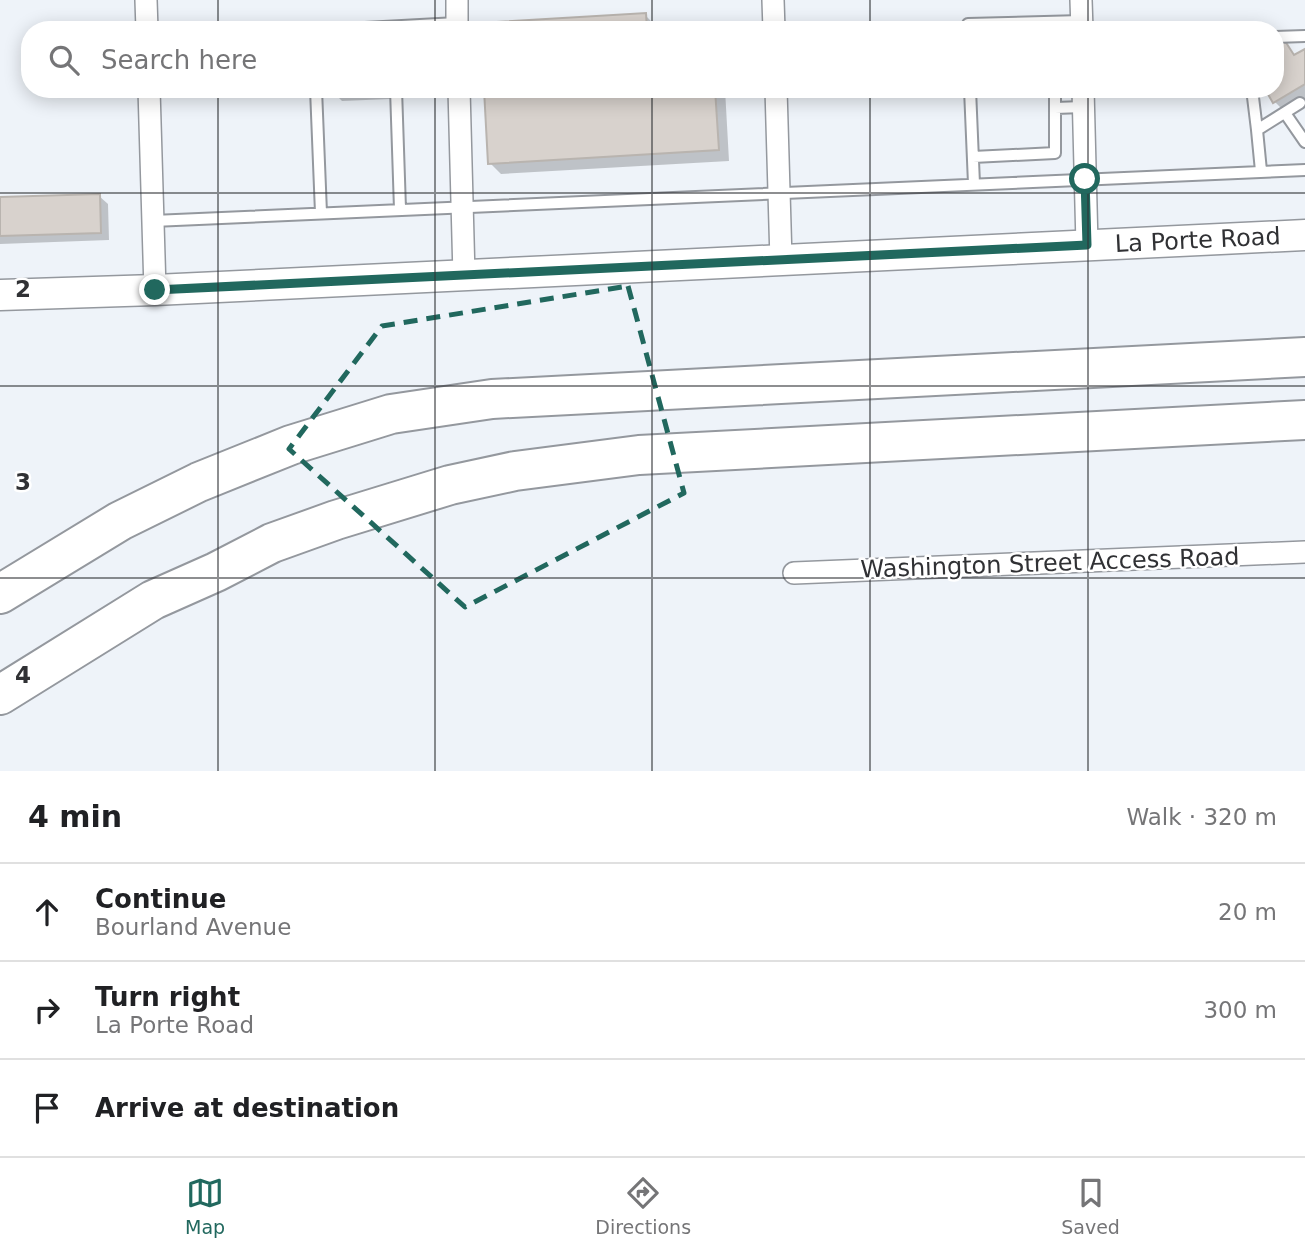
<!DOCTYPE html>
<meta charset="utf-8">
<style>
body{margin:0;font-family:"DejaVu Sans",sans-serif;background:#f6f6f6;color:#202124}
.stop{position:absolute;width:21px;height:21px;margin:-16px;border:5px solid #21685e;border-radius:50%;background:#fff}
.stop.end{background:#21685e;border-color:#fff;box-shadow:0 2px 7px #0008}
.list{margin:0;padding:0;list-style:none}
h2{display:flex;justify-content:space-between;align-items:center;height:91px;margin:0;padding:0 28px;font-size:30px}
h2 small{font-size:23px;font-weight:400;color:#757577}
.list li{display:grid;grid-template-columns:46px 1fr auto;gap:21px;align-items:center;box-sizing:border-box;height:98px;padding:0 28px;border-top:2px solid #e0e0e0}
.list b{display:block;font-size:26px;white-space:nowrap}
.list p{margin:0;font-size:23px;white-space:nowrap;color:#757577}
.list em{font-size:23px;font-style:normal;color:#757577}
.icon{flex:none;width:38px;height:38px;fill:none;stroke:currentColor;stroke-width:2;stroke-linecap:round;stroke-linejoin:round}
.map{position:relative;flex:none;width:1305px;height:771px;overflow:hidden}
.search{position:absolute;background:#fff;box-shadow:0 4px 18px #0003;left:21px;right:21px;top:21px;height:77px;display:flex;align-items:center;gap:18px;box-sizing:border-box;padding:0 24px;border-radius:28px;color:#757577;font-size:26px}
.sheet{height:385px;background:#fff}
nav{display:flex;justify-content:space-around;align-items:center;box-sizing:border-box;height:98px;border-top:2px solid #e0e0e0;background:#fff;font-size:19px;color:#757577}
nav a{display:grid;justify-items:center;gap:4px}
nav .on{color:#21685e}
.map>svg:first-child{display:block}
.shadow{fill:#0003}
.building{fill:#d8d2cd;stroke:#b9b4af;stroke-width:2}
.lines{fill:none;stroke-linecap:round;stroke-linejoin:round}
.lane-casing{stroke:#94989e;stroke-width:14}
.street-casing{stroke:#94989e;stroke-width:24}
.secondary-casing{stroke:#94989e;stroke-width:33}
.highway-casing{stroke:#94989e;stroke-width:42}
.lane{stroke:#fff;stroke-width:10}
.street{stroke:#fff;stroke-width:21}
.secondary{stroke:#fff;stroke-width:30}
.highway{stroke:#fff;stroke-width:38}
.route{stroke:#21685e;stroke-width:9}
.marked{fill:none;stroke:#21685e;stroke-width:5;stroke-dasharray:14 9;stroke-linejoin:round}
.grid{fill:none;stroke:#303134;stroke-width:2;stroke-opacity:0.55}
.labels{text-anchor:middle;stroke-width:5;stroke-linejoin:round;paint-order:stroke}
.street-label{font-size:24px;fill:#303134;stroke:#fff}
.grid-label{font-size:23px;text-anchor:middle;font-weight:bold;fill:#303134;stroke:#fff;stroke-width:5;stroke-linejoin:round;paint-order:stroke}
</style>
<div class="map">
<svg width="1305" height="771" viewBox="0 0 1305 771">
<rect width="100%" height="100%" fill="#eef3f9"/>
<path class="shadow" d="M645 15 656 26 657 30H482Z
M1284 43 1296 56 1305 51V107L1300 100 1283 110 1275 102Z
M334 89H389L390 99 342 101 334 93Z
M486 89H725L729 161 501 174 490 163Z
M99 196 108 204 109 240 0 244V199Z"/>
<path class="building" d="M646 13 647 30H481L480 23Z
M1285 41 1294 55 1305 49V84L1273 103 1265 89H1275V47Z
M332 89H382V91L332 94Z
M484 89H715L719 150 488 164Z
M100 194 101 233 0 236V197Z"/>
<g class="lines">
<defs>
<path id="lane" d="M328 30 457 23
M968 30V24L1082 21
M1275 37 1305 36
M316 89 321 213
M396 89 400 209
M970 89 974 184
M1252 89 1257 130
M1055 108 1083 107
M1285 113 1305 142
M973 157 1055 153V89
M1261 171 1257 130 1300 103
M153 221 1305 170"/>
<path id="street" d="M146 0 147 30
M457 0V30
M773 0 774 30
M1081 0 1082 30
M149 89 155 290
M459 89 464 276
M776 89 781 260
M1083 89 1087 245
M794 573 1305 552"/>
<g id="secondary">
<path id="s1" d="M0 295 155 290 1305 235"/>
</g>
<path id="highway" d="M0 594 120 521 199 482 291 445 391 414 492 399 1305 357
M0 695 153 600 216 572 272 543 336 520 450 485 515 471 639 455 1305 420"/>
</defs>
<use href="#lane" class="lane-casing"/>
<use href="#street" class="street-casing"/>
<use href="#secondary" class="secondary-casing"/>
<use href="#highway" class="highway-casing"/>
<use href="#lane" class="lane"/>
<use href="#street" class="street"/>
<use href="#secondary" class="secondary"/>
<use href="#highway" class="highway"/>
</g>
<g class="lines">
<path class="route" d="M155 290 1087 245 1085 179"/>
</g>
<path class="marked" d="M628 286 684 493 465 607 289 449 382 326Z"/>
<path class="grid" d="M218 0V30M435 0V30M652 0V30M870 0V30M1088 0V30M218 89V771M435 89V771M652 89V771M870 89V771M1088 89V771M0 193H1305M0 386H1305M0 578H1305"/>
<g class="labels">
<g class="street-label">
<text dy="8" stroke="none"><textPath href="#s1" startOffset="1199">La Porte Road</textPath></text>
<text transform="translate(1050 563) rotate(-2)" y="8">Washington Street Access Road</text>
</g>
</g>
<g class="grid-label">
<text x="23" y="297">2</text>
<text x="23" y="490">3</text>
<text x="23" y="683">4</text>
</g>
</svg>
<div class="stop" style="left:1085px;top:179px"></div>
<div class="stop end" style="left:155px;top:290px"></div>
<div class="search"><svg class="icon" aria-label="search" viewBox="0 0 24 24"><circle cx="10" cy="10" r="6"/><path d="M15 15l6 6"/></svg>Search here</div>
</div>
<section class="sheet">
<h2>4 min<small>Walk · 320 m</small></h2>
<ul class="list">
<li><svg class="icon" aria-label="ahead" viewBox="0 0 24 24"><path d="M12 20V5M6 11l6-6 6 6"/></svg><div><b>Continue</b><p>Bourland Avenue</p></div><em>20 m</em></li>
<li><svg class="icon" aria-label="right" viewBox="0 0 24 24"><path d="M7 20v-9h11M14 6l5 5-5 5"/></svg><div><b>Turn right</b><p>La Porte Road</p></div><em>300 m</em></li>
<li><svg class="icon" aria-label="arrive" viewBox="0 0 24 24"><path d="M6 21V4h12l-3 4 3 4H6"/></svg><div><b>Arrive at destination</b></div></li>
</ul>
</section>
<nav>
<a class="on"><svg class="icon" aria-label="map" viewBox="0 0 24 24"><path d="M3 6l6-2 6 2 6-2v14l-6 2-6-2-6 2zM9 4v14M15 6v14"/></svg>Map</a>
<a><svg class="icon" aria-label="directions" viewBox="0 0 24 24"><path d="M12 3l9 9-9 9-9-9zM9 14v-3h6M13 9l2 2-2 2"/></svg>Directions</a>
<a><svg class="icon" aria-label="saved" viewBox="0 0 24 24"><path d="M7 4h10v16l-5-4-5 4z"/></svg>Saved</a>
</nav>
